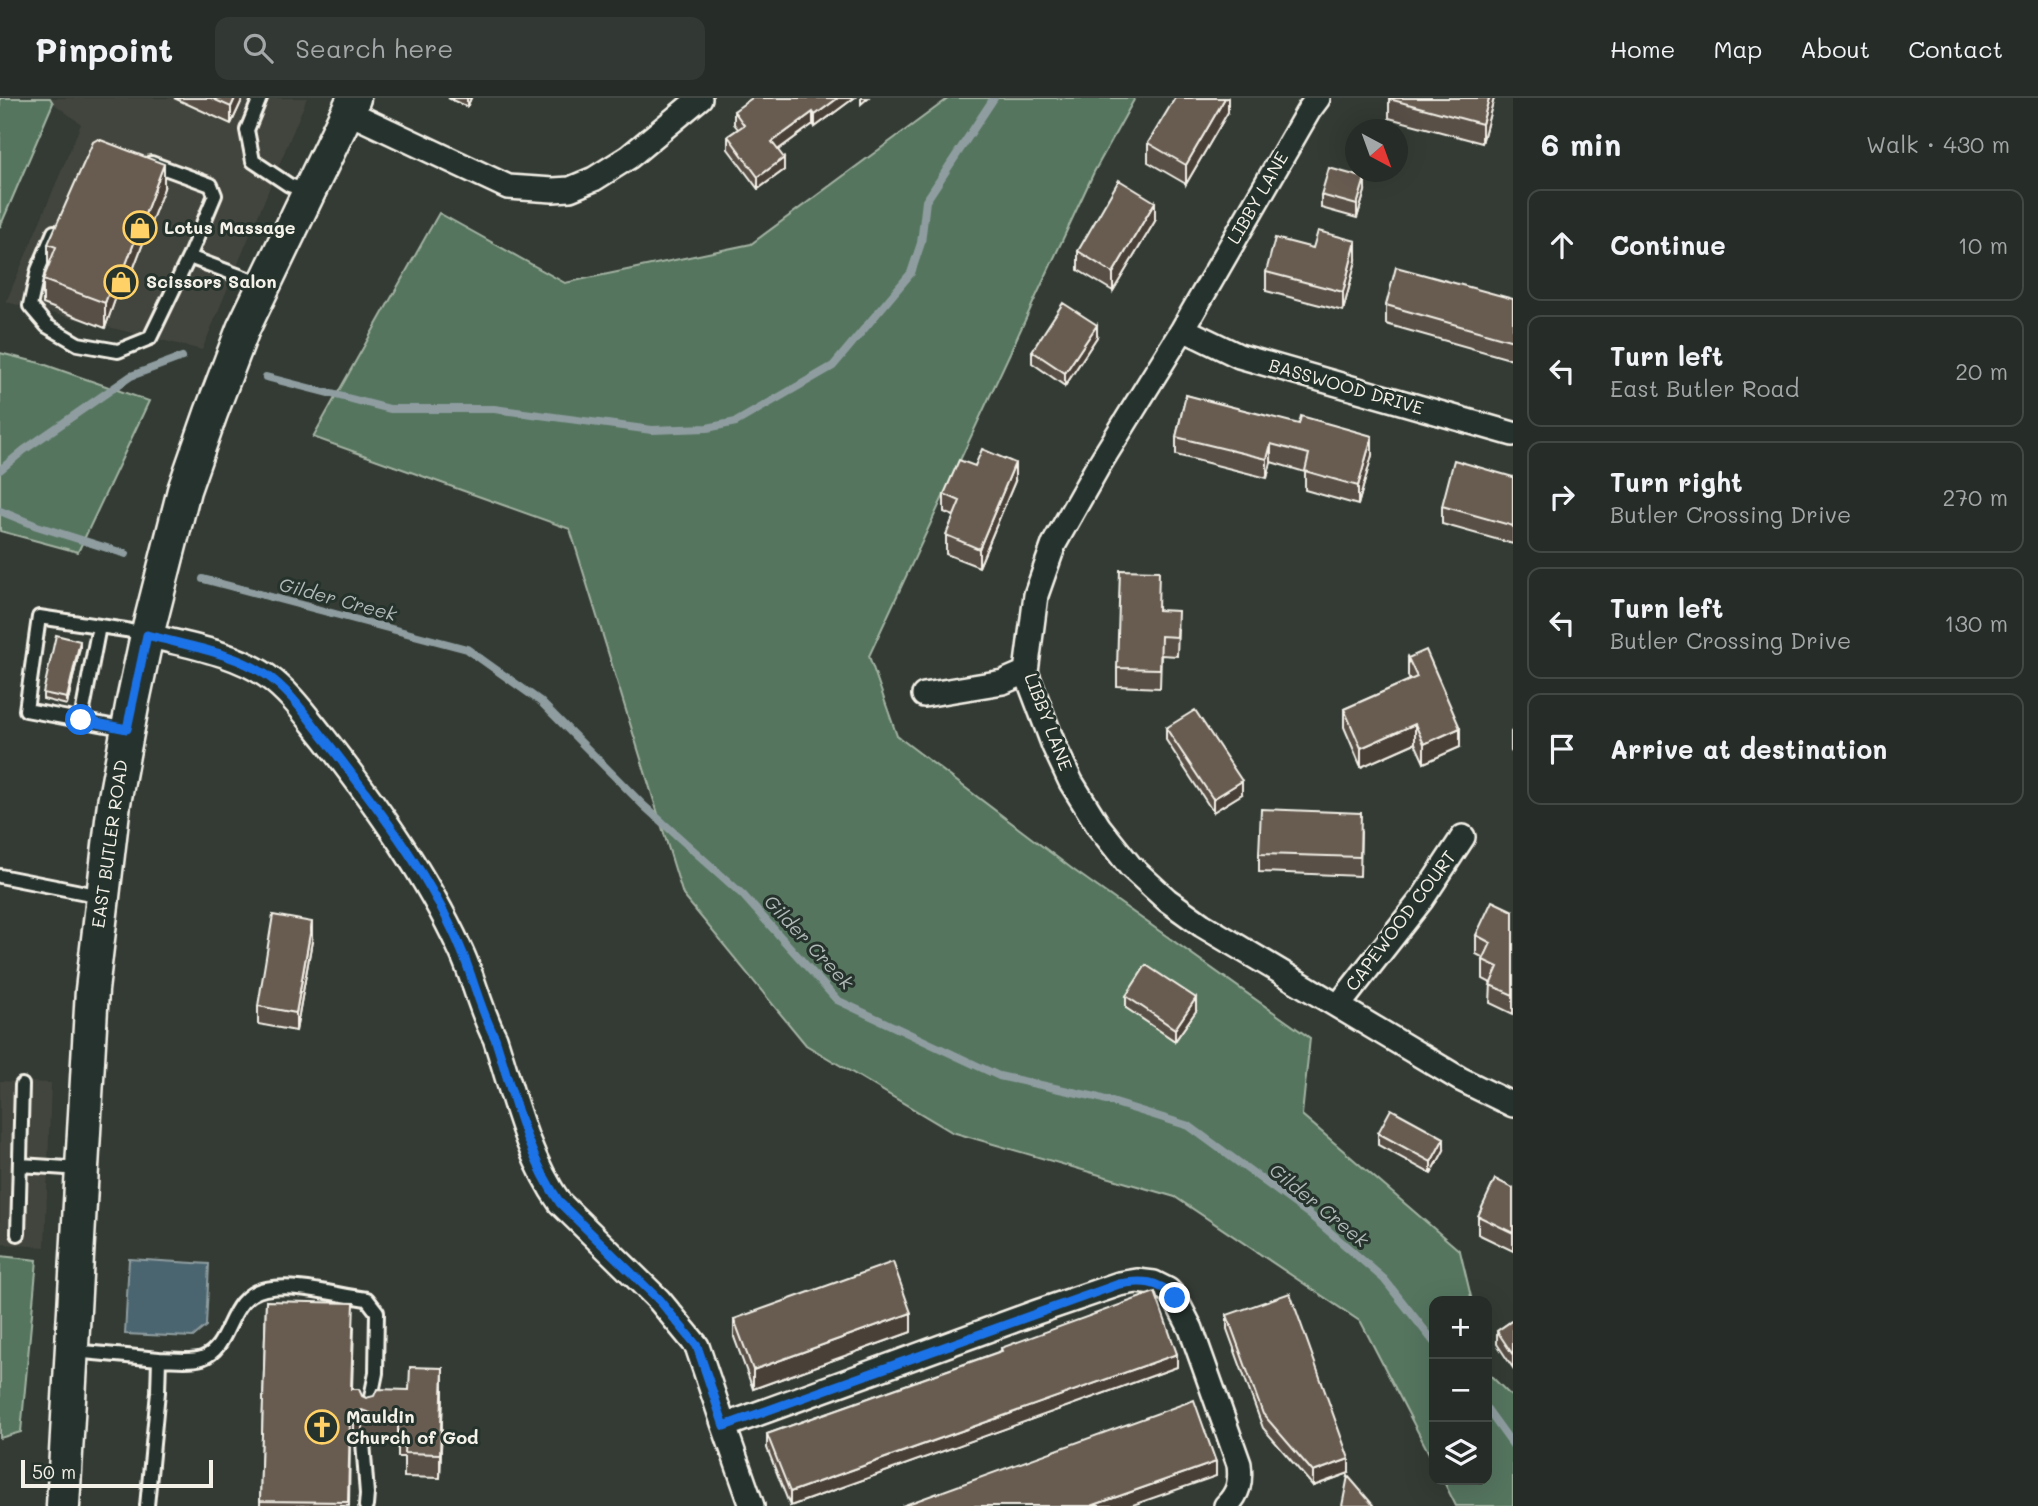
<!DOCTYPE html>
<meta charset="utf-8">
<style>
body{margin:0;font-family:Mali,sans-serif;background:#323833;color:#f1f3f6}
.controls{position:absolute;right:21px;bottom:21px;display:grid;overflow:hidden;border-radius:14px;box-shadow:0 7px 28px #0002}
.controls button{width:63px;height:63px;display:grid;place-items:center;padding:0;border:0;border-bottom:2px solid #424844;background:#262c27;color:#f1f3f6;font:35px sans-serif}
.compass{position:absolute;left:1345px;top:21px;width:63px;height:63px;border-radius:50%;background:#262c27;box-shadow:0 7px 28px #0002;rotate:139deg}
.scale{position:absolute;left:21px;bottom:18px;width:192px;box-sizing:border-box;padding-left:7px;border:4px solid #f4f1e8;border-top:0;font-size:19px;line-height:24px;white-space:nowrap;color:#f4f1e8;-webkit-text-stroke:5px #26332d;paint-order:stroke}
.stop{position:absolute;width:21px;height:21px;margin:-16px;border:5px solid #1a73e8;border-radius:50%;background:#fff}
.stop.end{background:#1a73e8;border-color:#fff;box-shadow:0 2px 7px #0008}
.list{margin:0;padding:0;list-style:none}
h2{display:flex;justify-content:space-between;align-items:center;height:91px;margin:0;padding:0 28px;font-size:30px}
h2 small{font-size:23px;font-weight:400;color:#a4a7a7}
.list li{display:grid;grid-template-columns:46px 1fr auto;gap:21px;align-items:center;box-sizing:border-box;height:112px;margin:0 14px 14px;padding:0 14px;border:2px solid #424844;border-radius:14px}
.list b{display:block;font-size:26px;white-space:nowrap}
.list p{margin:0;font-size:23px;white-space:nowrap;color:#a4a7a7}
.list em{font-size:23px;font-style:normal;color:#a4a7a7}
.icon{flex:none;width:38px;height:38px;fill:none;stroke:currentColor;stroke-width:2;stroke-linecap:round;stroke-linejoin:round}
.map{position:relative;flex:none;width:1513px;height:1408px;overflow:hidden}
header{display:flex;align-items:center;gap:42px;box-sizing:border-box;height:98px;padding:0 35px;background:#262c27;border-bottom:2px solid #424844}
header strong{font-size:33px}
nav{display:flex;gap:38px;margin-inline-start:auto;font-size:24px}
.search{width:490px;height:63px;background:#323833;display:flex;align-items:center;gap:18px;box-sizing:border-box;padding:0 24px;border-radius:14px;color:#a4a7a7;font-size:26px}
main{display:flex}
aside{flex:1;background:#262c27}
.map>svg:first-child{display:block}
.built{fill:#43453d}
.green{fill:#55755e;stroke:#a4b3a3;stroke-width:2}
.water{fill:#4c6570;stroke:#8f9da0;stroke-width:2}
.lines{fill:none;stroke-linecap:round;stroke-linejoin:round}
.stream{stroke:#8f9da0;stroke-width:8}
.lane-casing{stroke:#f4f1e8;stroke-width:18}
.street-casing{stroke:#f4f1e8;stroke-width:28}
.secondary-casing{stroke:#f4f1e8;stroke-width:37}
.lane{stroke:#26332d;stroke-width:12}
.street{stroke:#26332d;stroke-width:23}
.secondary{stroke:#26332d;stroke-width:32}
.wall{fill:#594f46;stroke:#f4f1e8;stroke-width:2}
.shaded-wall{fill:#484039;stroke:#f4f1e8;stroke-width:2}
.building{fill:#675c51;stroke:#f4f1e8;stroke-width:2}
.route{stroke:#1a73e8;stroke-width:9}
.labels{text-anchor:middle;stroke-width:6;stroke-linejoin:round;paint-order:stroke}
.street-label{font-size:18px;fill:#f4f1e8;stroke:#26332d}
.poi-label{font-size:18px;font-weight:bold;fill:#f4f1e8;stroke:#26332d;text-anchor:start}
.water-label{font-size:19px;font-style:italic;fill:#b1b9b8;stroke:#26332d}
</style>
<header>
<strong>Pinpoint</strong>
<div class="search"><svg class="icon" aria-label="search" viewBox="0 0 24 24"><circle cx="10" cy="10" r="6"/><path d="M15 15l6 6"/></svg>Search here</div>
<nav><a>Home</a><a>Map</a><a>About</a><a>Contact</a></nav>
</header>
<main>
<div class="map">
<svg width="1513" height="1408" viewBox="0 0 1513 1408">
<rect width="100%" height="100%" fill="#333b34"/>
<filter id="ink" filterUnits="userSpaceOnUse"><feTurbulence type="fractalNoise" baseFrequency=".0143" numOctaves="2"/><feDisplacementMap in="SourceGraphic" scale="14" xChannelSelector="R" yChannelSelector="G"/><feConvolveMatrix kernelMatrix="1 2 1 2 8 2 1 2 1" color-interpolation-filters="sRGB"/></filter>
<g filter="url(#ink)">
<path class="built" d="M50 0H307L202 252 6 204 81 26 53 5Z
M0 983 51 985 45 1149 0 1146Z"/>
<path class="green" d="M0 0H50L53 5 0 129Z
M949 0H1135L1094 74 869 558 897 638 1075 773 1310 940 1302 1017 1460 1153 1472 1203H1434V1365L1361 1224 1175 1099 952 1034 806 947 683 797 570 431 313 339 439 115 565 185 751 146Z
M0 255 40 265 149 303 78 454 0 433Z
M0 1158 37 1162 21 1334 0 1340Z
M1487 1265 1490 1277 1513 1300V1408H1456L1443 1382H1487Z"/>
<path class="water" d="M129 1161 209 1166 206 1228 193 1239 125 1236Z"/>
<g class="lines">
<path class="stream" d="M266 279 390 311H494L652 332 707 330 736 324 833 268 911 175 921 145 926 103 994 0
M0 372 24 352 131 278 182 259
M0 413 37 428 126 456
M203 481 467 551 540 603 643 707 743 797 837 902 999 978 1096 999 1189 1028 1309 1116 1384 1181 1434 1244
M1487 1311 1513 1347"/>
<defs>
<path id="lane" d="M260 0 247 32 253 63 289 87 307 93
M151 65 211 87 215 97 189 159
M54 134 38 172 30 208 47 228 78 246 118 253 150 240 189 159 264 187
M81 622 99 528
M127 631 26 612 39 519 126 532 147 537
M0 778 101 798
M20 1067 82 1071
M18 1136 22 987
M73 1253 159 1261 158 1294 147 1408
M159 1261C173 1261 190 1264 202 1260 233 1249 226 1199 265 1191 298 1185 335 1197 367 1201L377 1214 376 1275 368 1314
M363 1344 367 1396 366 1408"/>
<path id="street" d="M1318 0 1309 12 1183 231 1097 370 1054 446 1036 497 1026 574 1054 648 1071 684 1099 729 1130 768 1167 802 1202 827 1388 938 1460 981 1513 1007
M348 14 508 89 553 92 570 91 594 81 629 59 700 0
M1183 231 1239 258 1513 336
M147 537C187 548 233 554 267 578 291 595 307 619 325 641 376 707 425 775 460 851 474 880 480 912 495 940 513 995 526 1057 560 1105L659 1202 697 1248 724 1328
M924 597 1003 584 1026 574
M1339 907 1422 801 1463 739
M752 1408 724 1328 1037 1214 1119 1186 1137 1183 1154 1185 1168 1192 1175 1200 1191 1231 1239 1366C1241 1384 1239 1395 1226 1408"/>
<path id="secondary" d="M63 1408 92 892 114 705 133 603 147 537 184 392 211 315 243 231 354 0"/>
</defs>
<use href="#lane" class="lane-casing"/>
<use href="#street" class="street-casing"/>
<use href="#secondary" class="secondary-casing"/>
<use href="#lane" class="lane"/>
<use href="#street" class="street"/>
<use href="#secondary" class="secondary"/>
</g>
<path class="wall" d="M174 0H243L231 26Z
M448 0H471L467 9Z
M854 0 815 29 813 26 778 52 784 72 758 91 728 51V38L738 31 734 26V13Z
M1228 0V14L1186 86 1148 64V45Z
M1389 0H1494L1482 45 1389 20Z
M164 90 123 198 117 196 105 230 43 206V182L48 168V146Z
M1365 93 1357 120 1321 110V97Z
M1155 123 1113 193 1078 172V153Z
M1356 162 1343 213 1266 193V174Z
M1513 201V262L1386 226V207Z
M1097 239 1065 288 1032 265V253Z
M1186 297 1372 357 1358 407 1305 392V374L1271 364 1267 380 1176 357V339Z
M1513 379V446L1442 426V408Z
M1015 383 979 469 946 456V437L954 418 944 414V396Z
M1158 512 1178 531 1177 558 1161 557 1160 590 1117 588V570Z
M80 549 67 607 43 601V595Z
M1408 560 1460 649 1424 665 1415 645 1361 669 1344 629V611L1410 582 1408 578Z
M1166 630 1242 696 1213 714 1166 642Z
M1513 632V656L1511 653V634Z
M1361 734 1360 778 1259 774V756Z
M1513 813V916L1490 905 1491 885 1483 881V862L1484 860 1476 856V837Z
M312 843 296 933 258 926V908Z
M1126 898 1196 913 1175 943 1126 910Z
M1378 1035 1444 1052 1431 1076 1378 1047Z
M1513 1090V1153L1478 1136V1118Z
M266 1203 354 1229 352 1291 366 1300 443 1294 440 1380 404 1379V1359H398V1345L372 1344 370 1339 362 1335 358 1337 354 1344H350L349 1408H260Z
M1227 1217 1349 1375 1313 1388 1263 1330 1227 1231Z
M734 1221 911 1234 753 1291 734 1239Z
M1513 1222V1270L1497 1246V1233Z
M1001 1250 1177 1269 790 1408 767 1350V1336L1001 1253Z"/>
<path class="shaded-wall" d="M235 0H243L231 26V9Z
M467 0H471L467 9Z
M838 0H854L815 29V17Z
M861 0H868L861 6Z
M1225 0H1228V14L1186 86V67Z
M1489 0H1494L1482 45V26Z
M813 14V26L772 56V44Z
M784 60V72L758 91V79Z
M164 66V90L123 198V174Z
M1365 80V93L1357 120V107Z
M1155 104V123L1113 193V175Z
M1356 143V162L1343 213V194Z
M117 172V196L105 230V205Z
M1097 227V239L1065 288V275Z
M1372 338V357L1358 407V388Z
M1271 346V364L1267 380V361Z
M1015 365V383L979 469V451Z
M80 543V549L67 607V600Z
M1415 626V645L1361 669V650Z
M1460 630V649L1424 665V646Z
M1242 683V696L1213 714V701Z
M312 824V843L296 933V915Z
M1196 900V913L1175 943V931Z
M1444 1040V1052L1431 1076V1064Z
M911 1215V1234L753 1291V1272Z
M1177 1256V1269L790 1408V1394Z
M443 1270V1294L440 1380V1356Z
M362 1312V1335L358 1337 354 1344V1320L358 1314Z
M1349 1361V1375L1313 1388V1374Z
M1216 1364V1378L1130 1408H1091Z"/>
<path class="building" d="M211 0H235L231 9Z
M752 0H838L815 17 813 14 772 44 784 60 758 79 728 38 744 27 734 13Z
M1175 0H1225L1186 67 1148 45Z
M1389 0H1489L1482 26 1389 1Z
M98 41 164 66 123 174 117 172 105 205 43 182 56 149 48 146 93 44Z
M1329 70 1365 80 1357 107 1321 97Z
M1119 82 1155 104 1113 175 1078 153Z
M1318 133 1356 143 1343 194 1266 174 1275 140 1313 150Z
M1396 169 1513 201V243L1386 207Z
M1063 205 1097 227 1065 275 1032 253Z
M1186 297 1299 326 1301 318 1372 338 1358 388 1305 373 1309 356 1271 346 1267 361 1176 339Z
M982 351 1015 365 979 451 946 437 960 403 944 396 959 362 975 368Z
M1454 362 1513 379V428L1442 408Z
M1120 472 1159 473 1158 512 1178 513 1177 539 1161 538 1160 571 1117 570Z
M56 537 80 543 67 600 43 595Z
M1426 552 1460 630 1424 646 1415 626 1361 650 1344 611 1417 579 1408 560Z
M1195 612 1242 683 1213 701 1166 630Z
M1261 711 1361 715 1360 759 1259 756Z
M1492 803 1513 813V897L1490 887 1498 869 1483 862 1491 845 1476 837Z
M273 817 312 824 296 915 258 908Z
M1146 867 1196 900 1175 931 1126 898Z
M1391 1011 1444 1040 1431 1064 1378 1035Z
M1495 1081 1513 1090V1135L1478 1118Z
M893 1164 911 1215 753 1272 734 1221Z
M1155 1194 1177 1256 790 1394 767 1336 1002 1253 1001 1250Z
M1290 1195 1349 1361 1313 1374 1263 1316 1227 1217Z
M266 1203 354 1205 351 1291H359L362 1298 366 1300 374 1298 377 1291 409 1292 410 1269 443 1270 440 1356 404 1355 405 1336 398 1335V1322L372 1321 370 1315 362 1312 358 1314 354 1320H350L348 1404 260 1403Z
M1513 1222V1257L1497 1233Z
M1194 1302 1216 1364 1091 1408H902Z
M1348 1378 1373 1407 1372 1408H1342Z"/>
</g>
<g class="lines" filter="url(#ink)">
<path class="route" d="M81 622 127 631 147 537C187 548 233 554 268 578 292 595 309 622 328 645 378 710 432 779 463 856 474 884 481 913 495 940 513 995 526 1057 560 1105L659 1202 697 1248 724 1328 1119 1186C1141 1182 1159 1182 1175 1200"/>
</g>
<defs>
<symbol id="shop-ring" viewBox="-11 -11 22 22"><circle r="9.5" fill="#26332d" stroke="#ffd166" stroke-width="1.5"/><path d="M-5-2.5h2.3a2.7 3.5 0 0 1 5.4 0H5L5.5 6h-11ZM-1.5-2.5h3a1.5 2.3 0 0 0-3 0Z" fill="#ffd166"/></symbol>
<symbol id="church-ring" viewBox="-11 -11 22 22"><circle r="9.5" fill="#26332d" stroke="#ffd166" stroke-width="1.5"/><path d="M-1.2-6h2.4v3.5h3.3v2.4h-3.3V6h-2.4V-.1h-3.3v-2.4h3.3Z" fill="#ffd166"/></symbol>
</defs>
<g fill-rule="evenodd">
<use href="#shop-ring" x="121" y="111" width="38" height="38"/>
<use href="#shop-ring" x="102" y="165" width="38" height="38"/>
<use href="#church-ring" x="303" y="1310" width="38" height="38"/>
</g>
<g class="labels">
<g class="street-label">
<text transform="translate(1258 100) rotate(-60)" y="6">LIBBY LANE</text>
<text transform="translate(1346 289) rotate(16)" y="6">BASSWOOD DRIVE</text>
<text transform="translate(1048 624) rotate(69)" y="6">LIBBY LANE</text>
<text transform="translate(110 746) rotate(-82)" y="6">EAST BUTLER ROAD</text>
<text transform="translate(1401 823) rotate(-53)" y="6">CAPEWOOD COURT</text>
</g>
<g class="poi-label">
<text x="164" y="136">Lotus Massage</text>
<text x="146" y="190">Scissors Salon</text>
<text x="346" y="1325">Mauldin<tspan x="346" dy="21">Church of God</tspan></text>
</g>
<g class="water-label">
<text transform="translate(338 501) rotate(15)" y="7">Gilder Creek</text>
<text transform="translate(809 844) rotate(47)" y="7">Gilder Creek</text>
<text transform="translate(1319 1107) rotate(39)" y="7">Gilder Creek</text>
</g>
</g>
</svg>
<div class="controls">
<button>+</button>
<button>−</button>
<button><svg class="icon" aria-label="layers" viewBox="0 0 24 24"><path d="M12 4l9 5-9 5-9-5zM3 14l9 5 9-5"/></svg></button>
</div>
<svg class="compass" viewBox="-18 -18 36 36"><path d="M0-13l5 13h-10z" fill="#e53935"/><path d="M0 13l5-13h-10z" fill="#a4a7a7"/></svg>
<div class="scale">50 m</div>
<div class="stop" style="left:81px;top:622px"></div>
<div class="stop end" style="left:1175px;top:1200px"></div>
</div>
<aside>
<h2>6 min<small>Walk · 430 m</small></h2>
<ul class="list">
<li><svg class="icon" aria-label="ahead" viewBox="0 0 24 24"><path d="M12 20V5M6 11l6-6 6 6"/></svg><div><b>Continue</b></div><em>10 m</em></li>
<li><svg class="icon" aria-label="left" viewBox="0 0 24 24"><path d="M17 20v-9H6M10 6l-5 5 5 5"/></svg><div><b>Turn left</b><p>East Butler Road</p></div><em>20 m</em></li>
<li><svg class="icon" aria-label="right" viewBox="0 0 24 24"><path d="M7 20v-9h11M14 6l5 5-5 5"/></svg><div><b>Turn right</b><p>Butler Crossing Drive</p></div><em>270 m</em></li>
<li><svg class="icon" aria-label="left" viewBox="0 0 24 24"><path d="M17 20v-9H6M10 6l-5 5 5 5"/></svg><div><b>Turn left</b><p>Butler Crossing Drive</p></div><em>130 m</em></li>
<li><svg class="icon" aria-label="arrive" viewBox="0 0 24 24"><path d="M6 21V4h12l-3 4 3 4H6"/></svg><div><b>Arrive at destination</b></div></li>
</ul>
</aside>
</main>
